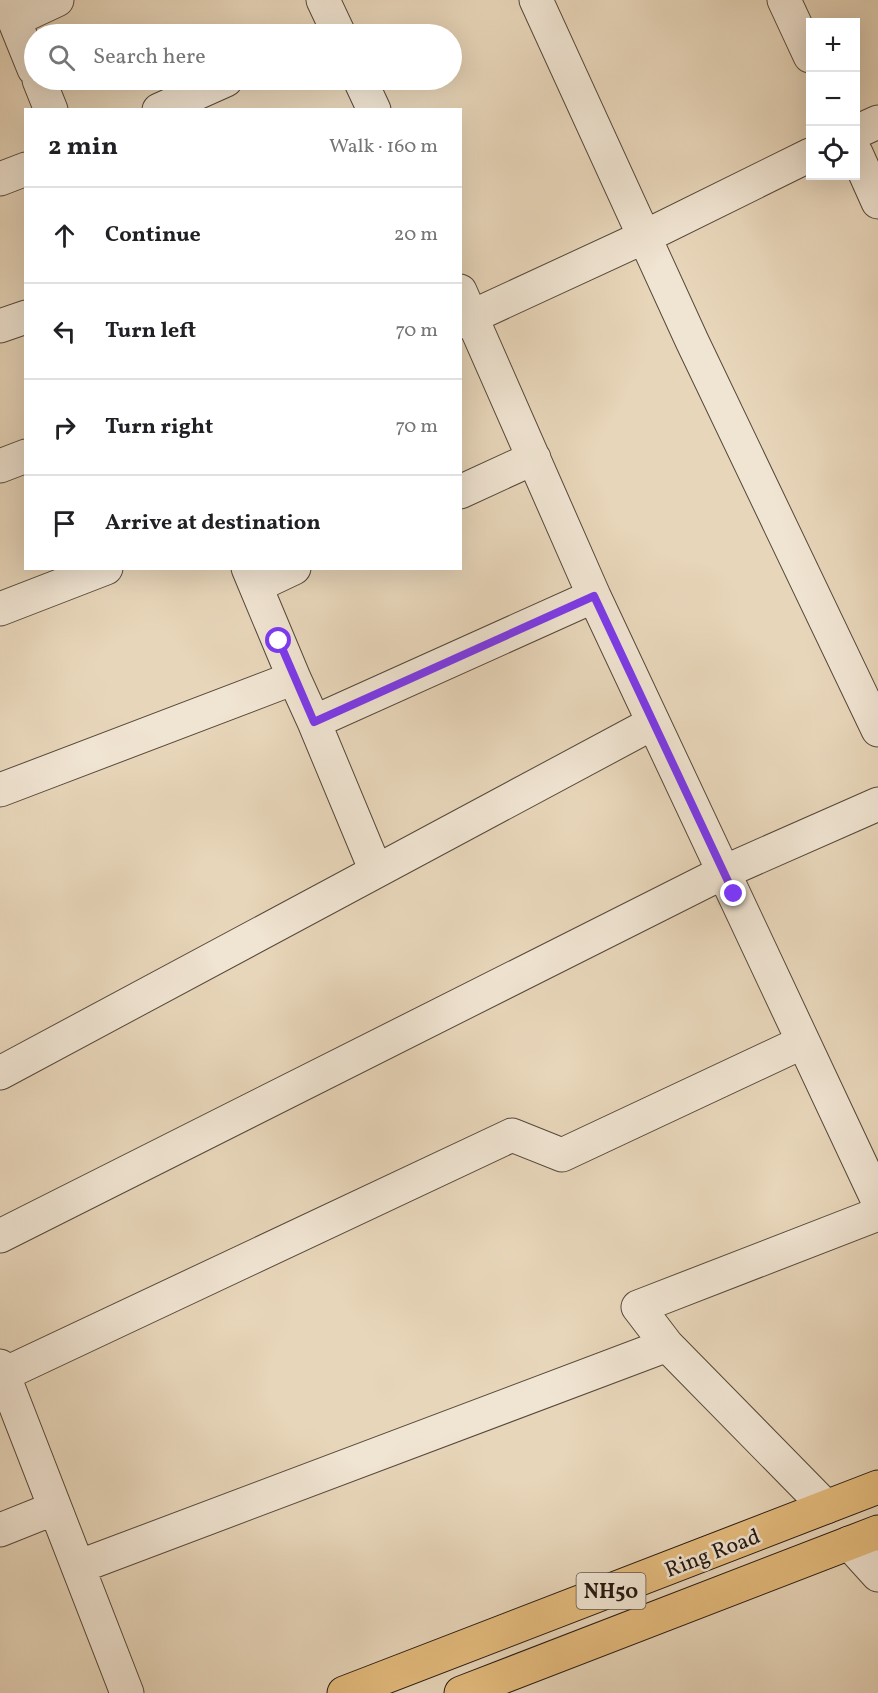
<!DOCTYPE html>
<meta charset="utf-8">
<style>
body{margin:0;font-family:Vollkorn,serif;background:#f6f6f6;color:#202124}
.controls{position:absolute;right:18px;top:18px;display:grid;overflow:hidden;border-radius:0px;box-shadow:0 6px 24px #0002}
.controls button{width:54px;height:54px;display:grid;place-items:center;padding:0;border:0;border-bottom:2px solid #e0e0e0;background:#fff;color:#202124;font:30px sans-serif}
.stop{position:absolute;width:18px;height:18px;margin:-14px;border:4px solid #7c3aed;border-radius:50%;background:#fff}
.stop.end{background:#7c3aed;border-color:#fff;box-shadow:0 2px 6px #0008}
.list{margin:0;padding:0;list-style:none}
h2{display:flex;justify-content:space-between;align-items:center;height:78px;margin:0;padding:0 24px;font-size:26px}
h2 small{font-size:20px;font-weight:400;color:#757577}
.list li{display:grid;grid-template-columns:39px 1fr auto;gap:18px;align-items:center;box-sizing:border-box;height:96px;padding:0 24px;border-top:2px solid #e0e0e0}
.list b{display:block;font-size:22px;white-space:nowrap}
.list em{font-size:20px;font-style:normal;color:#757577}
.icon{flex:none;width:33px;height:33px;fill:none;stroke:currentColor;stroke-width:2;stroke-linecap:round;stroke-linejoin:round}
.map{position:relative;flex:none;width:878px;height:1693px;overflow:hidden}
.search{position:absolute;background:#fff;box-shadow:0 6px 24px #0002;left:24px;top:24px;width:438px;height:66px;display:flex;align-items:center;gap:15px;box-sizing:border-box;padding:0 21px;border-radius:33px;color:#757577;font-size:22px}
.panel{position:absolute;background:#fff;box-shadow:0 6px 24px #0002;left:24px;top:108px;width:438px;height:462px;border-radius:0px}
.map>svg:first-child{display:block}
.lines{fill:none;stroke-linecap:round;stroke-linejoin:round}
.minor-casing{stroke:#55483a;stroke-width:35}
.highway-casing{stroke:#241810;stroke-width:35}
.minor{stroke:#f0e4d2;stroke-width:33}
.highway{stroke:#e4bb7d;stroke-width:33}
.route{stroke:#7c3aed;stroke-width:8}
.labels{text-anchor:middle;stroke-width:5;stroke-linejoin:round;paint-order:stroke}
.shield{fill:#f0e4d2;stroke:#61554a;stroke-width:1.5}
.shield-label{font-size:21px;font-weight:bold;fill:#241810}
.street-label{font-size:22px;fill:#241810;stroke:#f0e4d2}
</style>
<div class="map">
<svg width="878" height="1693" viewBox="0 0 878 1693">
<rect width="100%" height="100%" fill="#e8d6ba"/>
<filter id="stains"><feTurbulence type="fractalNoise" baseFrequency=".00333" numOctaves="4"/><feColorMatrix values="0 0 0 0 .2 0 0 0 0 .09 0 0 0 0 .02 0 0 0 .5 -.17"/></filter>
<radialGradient id="worn" r=".72"><stop offset=".6" stop-color="#630" stop-opacity="0"/><stop offset="1" stop-color="#630" stop-opacity=".3"/></radialGradient>
<g class="lines">
<defs>
<path id="minor" d="M6 0 34 69
M323 0 339 34
M536 0 692 341 878 730
M784 0 810 56
M14 20 57 0
M39 80 51 110
M360 80 374 110
M159 110 226 80
M856 132 878 122
M856 153 878 202
M0 179 26 169
M460 291 594 596
M460 322 644 237 810 155
M0 326 26 317
M0 466 26 456
M460 492 534 458
M248 568 294 678
M256 586 294 568
M0 609 106 568
M314 722 376 871
M0 790 294 678 314 722 594 596 878 1201
M0 1073 653 723
M0 1236 724 872 878 804
M667 1345 826 1507
M0 1366 127 1693
M0 1376 512 1135 562 1155 803 1042
M0 1530 55 1508
M849 1543 878 1575
M78 1567 667 1345 638 1307 878 1214"/>
<path id="highway" d="M344 1693 878 1487
M461 1693 878 1532"/>
</defs>
<use href="#minor" class="minor-casing"/>
<use href="#highway" class="highway-casing"/>
<use href="#minor" class="minor"/>
<use href="#highway" class="highway"/>
</g>
<g class="lines">
<path class="route" d="M279 641 314 722 594 596 734 894"/>
</g>
<g class="labels">
<rect class="shield" x="576.5" y="1573" width="69" height="36" rx="4.5"/>
<g class="shield-label">
<text x="611" y="1598">NH50</text>
</g>
<g class="street-label">
<text transform="translate(712 1552) rotate(-21)" y="8">Ring Road</text>
</g>
</g>
<rect width="100%" height="100%" filter="url(#stains)"/>
<rect width="100%" height="100%" fill="url(#worn)"/>
</svg>
<div class="controls">
<button>+</button>
<button>−</button>
<button><svg class="icon" aria-label="locate" viewBox="0 0 24 24"><circle cx="12" cy="12" r="6"/><path d="M12 2v4M12 18v4M2 12h4M18 12h4"/></svg></button>
</div>
<div class="stop" style="left:279px;top:641px"></div>
<div class="stop end" style="left:734px;top:894px"></div>
<div class="search"><svg class="icon" aria-label="search" viewBox="0 0 24 24"><circle cx="10" cy="10" r="6"/><path d="M15 15l6 6"/></svg>Search here</div>
<section class="panel">
<h2>2 min<small>Walk · 160 m</small></h2>
<ul class="list">
<li><svg class="icon" aria-label="ahead" viewBox="0 0 24 24"><path d="M12 20V5M6 11l6-6 6 6"/></svg><div><b>Continue</b></div><em>20 m</em></li>
<li><svg class="icon" aria-label="left" viewBox="0 0 24 24"><path d="M17 20v-9H6M10 6l-5 5 5 5"/></svg><div><b>Turn left</b></div><em>70 m</em></li>
<li><svg class="icon" aria-label="right" viewBox="0 0 24 24"><path d="M7 20v-9h11M14 6l5 5-5 5"/></svg><div><b>Turn right</b></div><em>70 m</em></li>
<li><svg class="icon" aria-label="arrive" viewBox="0 0 24 24"><path d="M6 21V4h12l-3 4 3 4H6"/></svg><div><b>Arrive at destination</b></div></li>
</ul>
</section>
</div>
